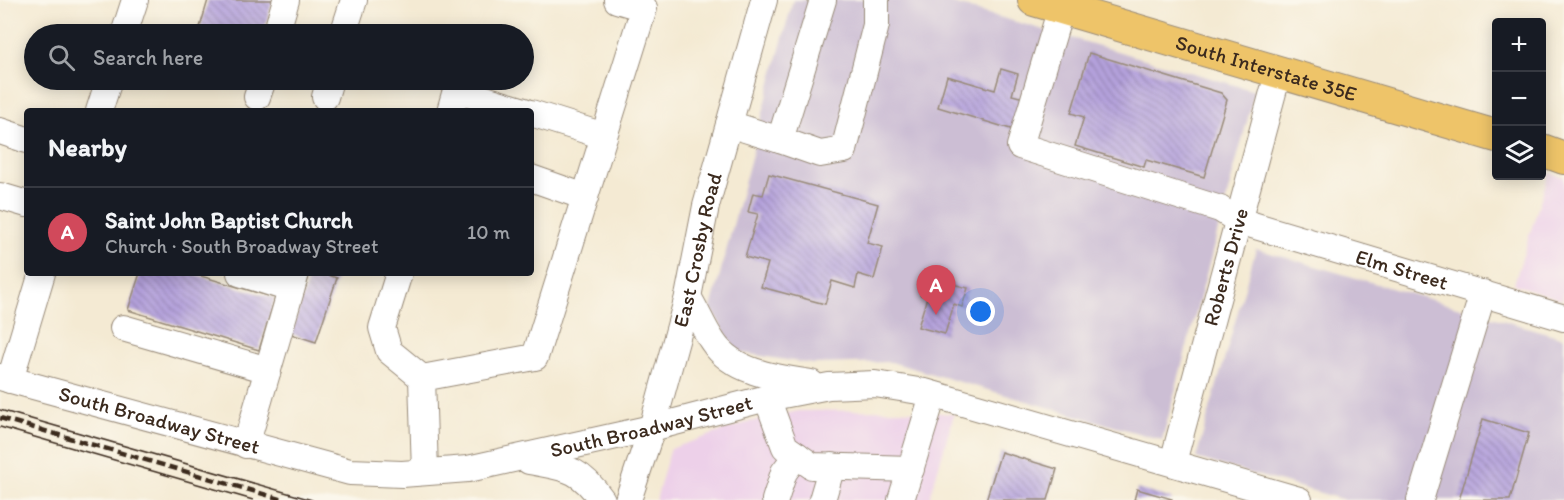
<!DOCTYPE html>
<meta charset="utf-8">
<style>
body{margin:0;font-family:Itim,sans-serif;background:#242831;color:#f1f3f6}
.controls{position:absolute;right:18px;top:18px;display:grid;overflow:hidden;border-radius:6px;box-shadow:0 3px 15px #0003}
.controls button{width:54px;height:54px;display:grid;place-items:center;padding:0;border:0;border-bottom:2px solid #363941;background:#171b24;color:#f1f3f6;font:30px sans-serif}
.you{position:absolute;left:981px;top:312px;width:21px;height:21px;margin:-15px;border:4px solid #fff;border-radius:50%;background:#1a73e8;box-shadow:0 0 0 9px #1a73e833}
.badge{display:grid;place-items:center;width:39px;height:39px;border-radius:50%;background:#d1495b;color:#fff;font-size:20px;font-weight:700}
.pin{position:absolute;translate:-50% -50px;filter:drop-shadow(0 2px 3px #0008)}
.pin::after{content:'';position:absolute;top:32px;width:21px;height:18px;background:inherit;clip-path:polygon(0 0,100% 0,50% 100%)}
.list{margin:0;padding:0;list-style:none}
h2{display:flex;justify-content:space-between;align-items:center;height:78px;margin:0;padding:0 24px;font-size:26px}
h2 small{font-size:20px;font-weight:400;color:#9ea1a6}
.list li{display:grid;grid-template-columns:39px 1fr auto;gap:18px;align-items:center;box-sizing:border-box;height:90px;padding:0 24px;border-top:2px solid #363941}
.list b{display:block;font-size:22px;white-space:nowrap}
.list p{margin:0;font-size:20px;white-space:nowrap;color:#9ea1a6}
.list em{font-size:20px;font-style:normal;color:#9ea1a6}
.icon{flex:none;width:33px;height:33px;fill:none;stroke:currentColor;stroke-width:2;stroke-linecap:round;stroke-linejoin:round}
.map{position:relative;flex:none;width:1564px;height:500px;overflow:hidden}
.search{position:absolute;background:#171b24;box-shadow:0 3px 15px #0003;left:24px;top:24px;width:510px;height:66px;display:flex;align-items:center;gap:15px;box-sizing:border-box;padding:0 21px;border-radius:33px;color:#9ea1a6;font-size:22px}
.panel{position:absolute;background:#171b24;box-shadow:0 3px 15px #0003;left:24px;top:108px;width:510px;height:168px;border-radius:6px}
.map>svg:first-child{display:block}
.built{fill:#edd0e9}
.industrial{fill:#ccbed4}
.building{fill:url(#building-back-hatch)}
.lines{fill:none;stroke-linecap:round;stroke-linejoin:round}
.minor-casing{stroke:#988a78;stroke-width:28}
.major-casing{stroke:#988a78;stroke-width:34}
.minor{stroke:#fff;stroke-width:26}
.major{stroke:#eec469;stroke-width:32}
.tram{stroke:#3b2a1e;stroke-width:1.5}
.rail{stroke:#3b2a1e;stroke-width:4.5;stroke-dasharray:9 4.5;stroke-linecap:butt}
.labels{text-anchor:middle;stroke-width:4.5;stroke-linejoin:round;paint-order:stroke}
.street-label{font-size:21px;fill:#3b2a1e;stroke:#fbf7ec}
</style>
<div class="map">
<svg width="1564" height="500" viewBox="0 0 1564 500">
<defs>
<pattern id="building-back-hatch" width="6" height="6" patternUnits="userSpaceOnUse" patternTransform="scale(1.5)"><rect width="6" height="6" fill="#b4a1dc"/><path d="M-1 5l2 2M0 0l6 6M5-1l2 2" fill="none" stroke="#9483b2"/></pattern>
</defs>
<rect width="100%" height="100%" fill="#fbf7ec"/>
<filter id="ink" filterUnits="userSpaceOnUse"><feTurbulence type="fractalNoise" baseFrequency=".0167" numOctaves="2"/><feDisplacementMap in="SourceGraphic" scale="12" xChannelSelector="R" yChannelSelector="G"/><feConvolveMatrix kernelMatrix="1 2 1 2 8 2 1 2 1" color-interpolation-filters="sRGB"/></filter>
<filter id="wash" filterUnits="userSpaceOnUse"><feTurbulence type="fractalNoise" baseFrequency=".008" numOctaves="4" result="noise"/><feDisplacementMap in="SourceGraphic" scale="24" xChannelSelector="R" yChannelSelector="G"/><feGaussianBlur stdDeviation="1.35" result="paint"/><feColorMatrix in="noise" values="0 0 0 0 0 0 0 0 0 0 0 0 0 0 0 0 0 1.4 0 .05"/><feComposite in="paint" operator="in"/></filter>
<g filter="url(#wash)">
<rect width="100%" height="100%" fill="#f4ead3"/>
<path class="built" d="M1549 173 1564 177V292L1562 300 1514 284Z
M898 410 954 414 929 500H656L670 449 749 422 798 411Z"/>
<path class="industrial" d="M793 0H940L1255 91 1162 440 891 362 812 364 736 352 711 308Z
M1256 249 1564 338V500H1345L1196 458Z"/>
<g id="blocks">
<path class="building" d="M208 0H273L263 34H198Z
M1089 53 1221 93 1227 100 1204 177 1146 160 1144 167 1075 146 1084 117 1071 113Z
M1001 69 1018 74 1012 95 1024 98 1014 130 938 107 947 76 995 90Z
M769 174 878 204 867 243 883 247 874 279 858 274 855 288 832 281 825 304 761 287 768 263 745 257 758 214 748 212 753 193 763 195Z
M140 273H191L275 298 259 350 128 310Z
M310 273H323L337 278 316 342 291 334Z
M926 277 968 288 962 307 954 304 945 334 918 327 927 297 920 295Z
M1483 419 1529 433 1510 500H1459Z
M1001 452 1057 469 1048 500H986Z
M1137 489 1172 499V500H1134Z"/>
</g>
</g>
<g filter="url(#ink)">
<use href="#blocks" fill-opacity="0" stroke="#988a78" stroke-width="1.5"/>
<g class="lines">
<defs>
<g id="minor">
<path d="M823 0 780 140 820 154 844 150 876 25V0"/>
<path id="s1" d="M1061 8 1020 146 1220 209 1239 221 1564 318"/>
<path d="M124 34 135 0"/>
<path d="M276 34 286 0"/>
<path d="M343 34 354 0"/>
<path d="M257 97 263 80"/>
<path d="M325 97 330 80"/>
<path d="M99 111 109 80"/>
<path d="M450 111 456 90 524 111"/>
<path d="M531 113 604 136"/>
<path d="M729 124 780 140"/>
<path d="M0 131 27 140"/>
<path d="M531 178 585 197"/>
<path d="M0 196 27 204"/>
<path d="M240 273 291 289"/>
<path d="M399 273 382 328 389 351 422 378"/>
<path d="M688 297C697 311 703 328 713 342 733 373 778 378 811 383"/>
<path d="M123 328 268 370"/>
<path id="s2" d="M0 377 350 472 402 474 468 469 652 428 767 398 829 386 875 384 925 392 1299 500"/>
<path d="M10 380 42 273"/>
<path d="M767 398 785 447 812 466 911 469"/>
<path d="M246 445 296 273"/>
<path d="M529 461C566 468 579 467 602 500"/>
<path id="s3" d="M1173 462 1279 70"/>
<path d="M425 472 422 378 535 357 644 8 617 0"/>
<path id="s4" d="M628 500 652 428 688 297 706 206 764 0"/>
<path d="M775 500 784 472 797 455"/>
<path d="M822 500 832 466"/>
<path d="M901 500 933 395"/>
<path d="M1420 500 1483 293"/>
</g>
<g id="major">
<path id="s5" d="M1034 0 1496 136"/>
<path d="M1542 150 1564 158"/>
</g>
</defs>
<use href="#minor" class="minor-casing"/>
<use href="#major" class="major-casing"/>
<use href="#minor" class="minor"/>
<use href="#major" class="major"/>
<path class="tram" d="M0 410 312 500
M0 427 253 500"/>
<path class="rail" d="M0 418 284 500"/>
</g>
</g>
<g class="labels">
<g class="street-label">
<text dy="7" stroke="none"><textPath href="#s5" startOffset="242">South Interstate 35E</textPath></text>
<text dy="7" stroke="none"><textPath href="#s4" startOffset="260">East Crosby Road</textPath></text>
<text dy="7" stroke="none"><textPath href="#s3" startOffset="202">Roberts Drive</textPath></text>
<text dy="7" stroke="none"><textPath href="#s1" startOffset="546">Elm Street</textPath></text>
<text dy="7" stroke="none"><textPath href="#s2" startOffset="165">South Broadway Street</textPath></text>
<text dy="7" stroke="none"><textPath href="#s2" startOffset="669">South Broadway Street</textPath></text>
</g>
</g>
</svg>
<div class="controls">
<button>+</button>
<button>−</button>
<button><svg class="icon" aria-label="layers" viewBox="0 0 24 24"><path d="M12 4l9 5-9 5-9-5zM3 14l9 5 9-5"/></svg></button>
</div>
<div class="you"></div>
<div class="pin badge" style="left:936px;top:315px">A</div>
<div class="search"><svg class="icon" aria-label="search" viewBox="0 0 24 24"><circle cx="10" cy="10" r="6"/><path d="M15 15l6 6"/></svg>Search here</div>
<section class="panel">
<h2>Nearby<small></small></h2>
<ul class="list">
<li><span class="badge">A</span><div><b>Saint John Baptist Church</b><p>Church · South Broadway Street</p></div><em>10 m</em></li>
</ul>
</section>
</div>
